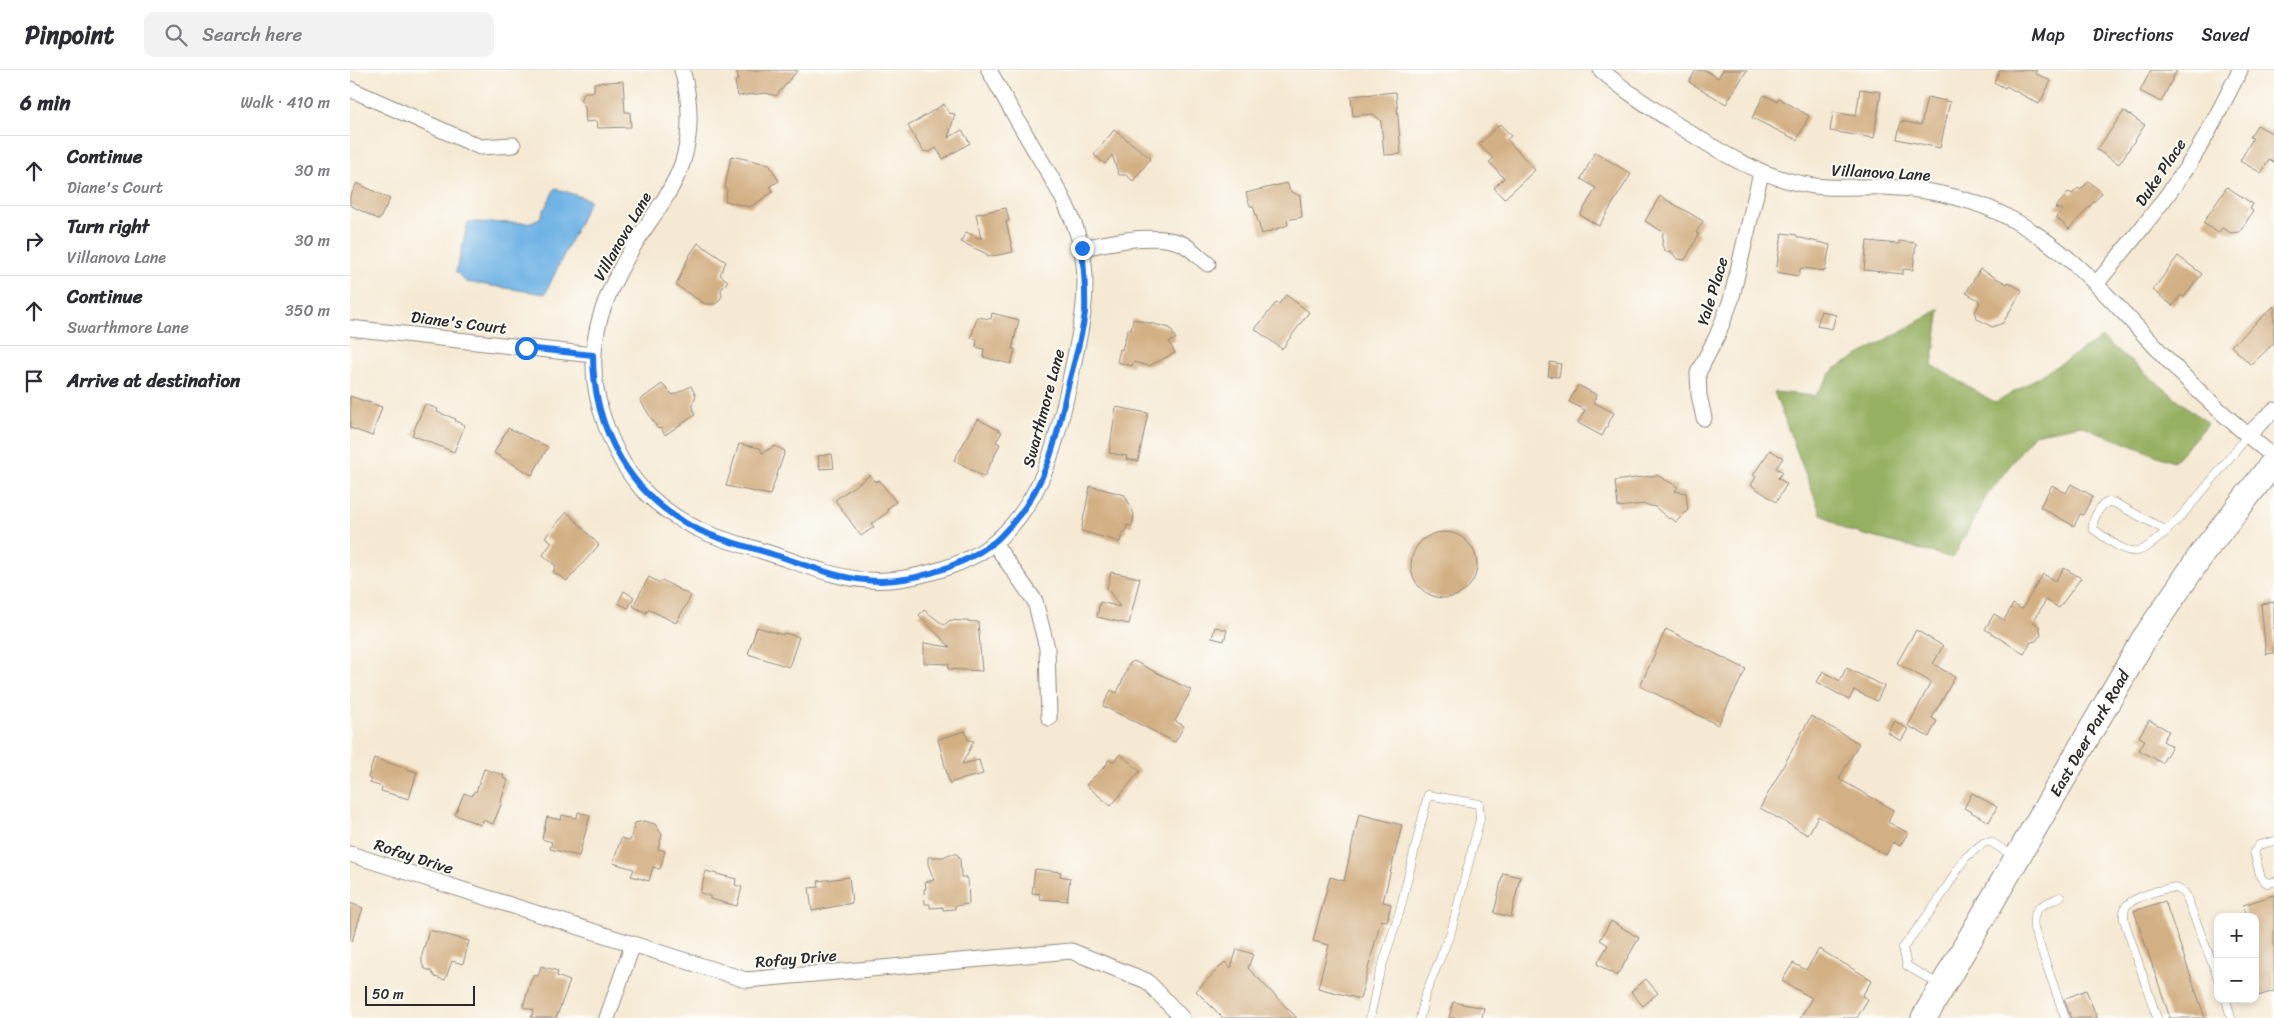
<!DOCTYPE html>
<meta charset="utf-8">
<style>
body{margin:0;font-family:Sriracha,sans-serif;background:#f2f2f3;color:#2b2b33}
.controls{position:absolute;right:15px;bottom:15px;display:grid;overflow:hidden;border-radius:10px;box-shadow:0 2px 8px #0003}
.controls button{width:45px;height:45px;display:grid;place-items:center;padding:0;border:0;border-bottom:1px solid #e1e1e2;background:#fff;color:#2b2b33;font:25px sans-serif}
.scale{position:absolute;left:15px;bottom:12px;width:110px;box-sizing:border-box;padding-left:5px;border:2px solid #2b2b2b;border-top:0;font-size:14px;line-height:18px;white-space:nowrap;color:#2b2b2b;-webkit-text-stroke:4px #fdfcf7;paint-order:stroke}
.stop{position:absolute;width:15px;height:15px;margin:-11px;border:4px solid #1a73e8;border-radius:50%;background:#fff}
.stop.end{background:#1a73e8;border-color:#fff;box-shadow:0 1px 5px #0008}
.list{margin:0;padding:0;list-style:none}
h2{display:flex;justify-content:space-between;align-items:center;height:65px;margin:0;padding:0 20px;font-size:21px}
h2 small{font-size:16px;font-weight:400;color:#7c7c81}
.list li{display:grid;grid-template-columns:32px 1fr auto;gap:15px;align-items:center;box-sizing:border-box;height:70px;padding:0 20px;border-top:1px solid #e1e1e2}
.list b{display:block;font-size:19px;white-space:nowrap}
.list p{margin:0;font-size:16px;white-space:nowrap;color:#7c7c81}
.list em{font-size:16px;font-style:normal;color:#7c7c81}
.icon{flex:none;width:28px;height:28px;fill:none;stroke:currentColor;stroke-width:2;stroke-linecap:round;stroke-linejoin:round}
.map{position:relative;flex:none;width:1924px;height:948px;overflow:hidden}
header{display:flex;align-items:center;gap:30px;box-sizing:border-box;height:70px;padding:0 25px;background:#fff;border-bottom:1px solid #e1e1e2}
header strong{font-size:24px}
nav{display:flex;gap:28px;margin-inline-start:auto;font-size:18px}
.search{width:350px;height:45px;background:#f2f2f3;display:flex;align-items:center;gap:12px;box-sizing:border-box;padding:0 18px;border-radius:10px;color:#7c7c81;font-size:19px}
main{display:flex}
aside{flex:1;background:#fff}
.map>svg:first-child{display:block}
.forest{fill:#96b062;stroke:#606e46}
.water{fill:#70b3e5;stroke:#4e6f88}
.building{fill:#d3b084}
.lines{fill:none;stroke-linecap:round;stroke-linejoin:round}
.lane-casing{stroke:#908a7f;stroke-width:9}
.street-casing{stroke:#908a7f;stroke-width:17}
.primary-casing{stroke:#908a7f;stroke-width:27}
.lane{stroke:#fff;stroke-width:8}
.street{stroke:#fff;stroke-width:15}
.primary{stroke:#fff;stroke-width:25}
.route{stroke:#1a73e8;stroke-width:6}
.labels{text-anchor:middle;stroke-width:4;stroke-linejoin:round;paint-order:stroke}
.street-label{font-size:16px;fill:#2b2b2b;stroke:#fdfcf7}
</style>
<header>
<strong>Pinpoint</strong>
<div class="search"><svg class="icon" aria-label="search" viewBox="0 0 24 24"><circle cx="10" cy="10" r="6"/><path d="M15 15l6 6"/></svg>Search here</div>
<nav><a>Map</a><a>Directions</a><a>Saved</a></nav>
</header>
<main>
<aside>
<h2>6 min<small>Walk · 410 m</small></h2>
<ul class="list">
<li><svg class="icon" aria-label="ahead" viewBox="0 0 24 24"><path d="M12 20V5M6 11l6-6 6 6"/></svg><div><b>Continue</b><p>Diane's Court</p></div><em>30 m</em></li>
<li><svg class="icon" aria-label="right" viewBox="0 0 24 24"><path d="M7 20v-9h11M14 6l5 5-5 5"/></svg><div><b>Turn right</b><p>Villanova Lane</p></div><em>30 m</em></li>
<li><svg class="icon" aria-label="ahead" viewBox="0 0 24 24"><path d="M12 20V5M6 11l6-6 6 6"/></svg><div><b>Continue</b><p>Swarthmore Lane</p></div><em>350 m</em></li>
<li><svg class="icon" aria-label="arrive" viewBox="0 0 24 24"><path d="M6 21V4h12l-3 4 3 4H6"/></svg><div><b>Arrive at destination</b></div></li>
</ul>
</aside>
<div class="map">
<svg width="1924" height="948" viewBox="0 0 1924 948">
<rect width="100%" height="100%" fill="#fdfcf7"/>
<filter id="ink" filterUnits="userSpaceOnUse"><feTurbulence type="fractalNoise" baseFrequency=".02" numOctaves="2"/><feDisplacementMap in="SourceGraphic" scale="10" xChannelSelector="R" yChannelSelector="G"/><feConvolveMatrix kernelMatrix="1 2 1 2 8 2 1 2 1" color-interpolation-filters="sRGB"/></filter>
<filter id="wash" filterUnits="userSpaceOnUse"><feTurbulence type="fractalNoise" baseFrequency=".0096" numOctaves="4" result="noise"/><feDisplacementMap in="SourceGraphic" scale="20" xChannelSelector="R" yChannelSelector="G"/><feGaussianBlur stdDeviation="1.12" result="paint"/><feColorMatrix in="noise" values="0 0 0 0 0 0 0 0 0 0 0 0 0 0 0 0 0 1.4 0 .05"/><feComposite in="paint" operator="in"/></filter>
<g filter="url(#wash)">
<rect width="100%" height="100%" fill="#f5e9d3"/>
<path class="forest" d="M1590 239 1582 295 1646 333 1752 268 1858 354 1823 392 1730 355 1684 364 1636 427 1603 488 1496 460 1471 444 1424 322 1465 326 1483 300Z"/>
<path class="water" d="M205 118 240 130 195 224 116 212 106 202 118 152 178 153 190 148Z"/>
<g id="blocks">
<path class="building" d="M387 0H448L426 26 416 23 388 26 385 12 388 10Z
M1346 0H1355L1368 8 1373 0H1397L1376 34 1339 12Z
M1650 0H1687L1685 3 1701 11 1689 34 1656 16 1655 18 1644 12Z
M1801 0H1827L1811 32 1790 21Z
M273 11 275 42H280L281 57 248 58 247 51 236 52 235 37 230 30 235 22H244V13Z
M1510 19 1531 22 1524 68 1480 61 1483 42 1506 46Z
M1046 22 1051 84 1034 85 1031 51 1023 44 1003 46 1001 26Z
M1414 25 1427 31 1429 28 1459 46 1447 70 1402 48Z
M1577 27 1600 32 1590 78 1547 69 1551 51 1571 55Z
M594 34 599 43 605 44 598 68 612 60 620 73 593 89 586 78 580 82 573 81 558 56Z
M1774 41 1795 55 1769 94 1747 80Z
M1150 54 1161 66 1157 69 1185 100 1154 129 1144 118 1154 108 1139 92 1143 89 1129 74Z
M1907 55 1924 64V93L1919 90 1911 103 1890 91 1903 68 1900 67Z
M764 60 801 88 783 111 776 105H769L762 85 755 94 744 85Z
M1245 82 1281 104 1249 156 1230 145 1246 118 1231 109Z
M381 86 419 94 429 111 420 116 423 122 400 137 375 131 377 120 375 117Z
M1739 111 1752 123 1719 159 1706 147 1713 140 1705 138 1719 122 1722 124 1728 118 1730 120Z
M7 113 40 129 29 150 0 135V127Z
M937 113 940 121 950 126 952 147 937 150 938 155 912 164 903 136H900L896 123Z
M1877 117 1903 134 1900 139 1903 141 1890 162 1881 163 1872 158 1869 163 1853 153Z
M1310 126 1353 151 1346 163 1349 164 1335 190 1327 189 1321 181 1316 182 1312 176 1313 162 1295 151Z
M656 138 659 151H656L663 182 637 187V184L611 172 616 162 631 169 626 144Z
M1432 163 1447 165V167L1480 175 1475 201 1451 198 1448 206 1426 202Z
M1517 171 1549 174V171L1566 173 1563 200 1553 199V204L1514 200Z
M348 173 376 192 370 205 378 211 371 220 372 226 369 231 365 234H355L326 215 339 186Z
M1828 186 1852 204 1834 227 1831 225 1823 236 1803 220Z
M1630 199 1657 214 1658 212 1672 220 1653 253 1642 257 1626 248 1625 242 1630 233 1628 232 1629 230 1616 223Z
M936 225 959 242 932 279 905 259 926 233 929 234Z
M1924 236V273L1901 295 1881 276Z
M1471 241 1486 245 1482 259 1467 256Z
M642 243 669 250 662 279H665L661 294 633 287 634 279 626 277 627 269 621 268 627 247 641 249Z
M783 249 820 258 826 269 819 272 825 283 799 296 783 292 782 296 767 292 770 279 772 280 778 259 781 260Z
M1200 292 1211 294 1209 307 1198 306Z
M312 314 323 325 341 316 346 326 342 335 345 345 315 365 311 358 308 359 290 330Z
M1228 315 1247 325 1243 332 1264 343 1252 366 1228 353 1235 340 1219 332Z
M0 326 32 337 22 366 0 358Z
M75 334 88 339 87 342 106 349 105 351 115 355 104 382 62 365Z
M766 337 798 343 788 391 776 389 777 386 759 383Z
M628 349 652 362 646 372 650 374 634 407 604 390Z
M158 358 198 377 182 405 144 383Z
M389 374 410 378 412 383 425 376 435 381 420 425 376 416Z
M1420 380 1433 388 1426 398 1433 402 1428 408 1437 414 1426 432 1401 415 1406 407 1403 405Z
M482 384 484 398 470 399 468 386Z
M520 405 525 412 529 410 546 432 537 439 538 442 521 454 524 457 511 466 485 430Z
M1307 405 1328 417 1325 421 1336 423 1338 440 1326 452 1321 448 1319 449 1305 437 1294 434 1268 437 1265 411Z
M1721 414 1743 426 1733 445 1730 444 1724 456 1690 437 1702 415 1716 423Z
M740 416 775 425 784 444 782 456 777 455 775 463 772 464 770 472 731 461Z
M217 442 249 475 217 511 203 502 206 496 193 485 202 472 195 467Z
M1061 495a33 33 0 1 1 66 0a33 33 0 1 1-66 0Z
M1714 498 1731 508 1709 538 1696 530 1683 552 1689 556 1691 564 1686 571 1681 572 1674 584 1635 559 1644 544 1654 550 1663 534 1672 539 1693 504 1705 511Z
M761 502 790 508 779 554 747 547 750 532 770 537 757 518Z
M299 507 310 513 312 510 341 526 326 553 298 539 296 543 283 536Z
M274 521 284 527 278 538 268 533Z
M1924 532V583L1916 584 1911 534Z
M574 540 594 555 600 550 628 552 632 601 598 599 599 594 574 593V573L600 577 569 545Z
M407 557 433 565 434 563 449 567 439 597 398 584Z
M865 557 877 560 874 571 862 568Z
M1316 559 1396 599 1368 655 1290 616Z
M1566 560 1593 576 1583 594 1605 607 1582 648 1587 651 1579 667 1558 656 1581 612 1547 593Z
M784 591 841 620 825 651 834 656 825 672 753 636 761 620 767 623 780 593Z
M1496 598 1534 616 1527 631 1504 620 1499 630 1467 612 1473 601 1490 611Z
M1461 646 1509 673 1489 709 1544 740 1538 752 1558 763 1550 776 1543 772 1536 785 1468 746 1458 765 1410 738Z
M1799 650 1819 661 1813 671 1822 676 1812 693 1789 680 1795 670 1789 667Z
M1545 651 1558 659 1551 671 1538 663Z
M615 661 618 670 624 671 612 694 629 690 633 704 602 712 600 715 588 669Z
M770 684 790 701 761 736 736 715 757 694 758 690 764 691Z
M24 688 67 702 59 729 31 721 32 717 20 713 21 709 18 708Z
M134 699 154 705 153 708 158 710 151 731 152 732 143 754 133 750 131 755 105 745 114 723 122 726 124 721 126 722Z
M1622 723 1647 737 1639 752 1614 738Z
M228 742 240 745 229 786 200 779 202 772 192 769 197 747 211 750 212 745 227 748Z
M1009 744 1052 755 1033 832 1041 834 1037 851 1031 850 1010 929 968 918 979 875 963 871 980 807 994 811Z
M294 751 305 754 312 765 308 779 315 781 310 799 303 797 299 811 281 806 284 799 263 793 271 768 280 771 285 753Z
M600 784H607L610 789 611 807H616V809H618L619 834 605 836V839L593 840V837L580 838V834H575L574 819H576L575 812 584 810 578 794V787H593Z
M685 799 711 802 710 806 720 808 717 831 689 829 690 824 682 823Z
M356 801 386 809 385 815 392 817 387 836 360 829V826L350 823Z
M1153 803 1170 807 1161 847 1144 843Z
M499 807 502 833 462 841 459 818 469 817 468 811Z
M1924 825V921L1905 927V847H1896L1893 835Z
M1815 831 1818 840 1855 948H1820L1784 841Z
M0 833 13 838 2 871H0Z
M1261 851 1289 868 1267 906 1247 894 1258 875 1250 870Z
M79 860 119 871 113 894 102 891 95 910 85 907 81 901 75 899 72 894V885Z
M887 879 903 884 898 898 947 948H873L846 921 875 892 881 898Z
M1469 879 1522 910 1512 926 1518 929 1507 948H1450L1462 928 1432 911 1443 893 1456 900Z
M191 896 208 901 207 906 220 911 206 948H181L184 940 173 937 180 913 184 905 188 906Z
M1296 909 1308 923 1293 936 1281 922Z
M1736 920 1747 948H1721L1714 929Z
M1103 932 1134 938 1132 948H1099Z"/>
</g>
</g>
<g filter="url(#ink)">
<use href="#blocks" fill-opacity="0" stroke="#908a7f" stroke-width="1"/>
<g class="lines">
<defs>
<path id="lane" d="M1817 461 1765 433 1759 432C1750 434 1742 449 1743 459 1754 466 1772 483 1787 481 1813 477 1878 389 1897 366
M1924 771 1909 775 1904 782 1911 808 1917 813 1924 812
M1710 827C1692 835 1681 837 1684 859L1715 948
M1590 915 1557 896 1553 878 1588 831 1615 788 1633 773 1641 772 1665 787
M1876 929 1881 948
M1020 948 1028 909 1050 840 1078 725 1129 734 1130 749 1101 862 1075 925 1070 948
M1807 948 1774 850C1774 844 1773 840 1777 835 1783 828 1815 817 1824 818 1829 818 1831 821 1835 823L1868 908"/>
<path id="street" d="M332 0C341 30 342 64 332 94 323 119 306 142 291 164 251 227 228 282 256 356 265 381 278 406 298 425 312 438 330 451 348 459 368 469 391 474 412 481 446 491 482 508 517 510 555 513 615 497 645 472 693 431 706 373 719 315 728 270 741 227 732 181 725 144 702 109 683 77 668 51 653 26 639 0
M1251 0C1275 21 1300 37 1326 54 1370 82 1412 109 1465 116 1487 119 1511 116 1534 117 1579 119 1625 128 1665 151 1725 184 1770 240 1817 289 1850 324 1887 357 1924 387
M0 19 130 77 163 75
M732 178C760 173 806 161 833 174 842 179 850 188 858 194
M1746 214C1776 178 1806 142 1833 103 1855 71 1872 35 1890 0
M0 258 243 285
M1354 348 1349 325 1348 303 1367 266 1381 230 1411 103
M1897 366 1924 340
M644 473 685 531 697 578 699 648
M0 784 396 910 721 881 797 911 832 948
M257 948 283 874"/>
<path id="primary" d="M1574 948 1794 569 1854 481 1924 392"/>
</defs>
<use href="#lane" class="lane-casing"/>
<use href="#street" class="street-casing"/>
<use href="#primary" class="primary-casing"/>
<use href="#lane" class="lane"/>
<use href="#street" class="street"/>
<use href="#primary" class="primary"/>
</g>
</g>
<g class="lines" filter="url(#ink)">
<path class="route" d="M176 278 243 285C243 359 281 428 349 460 372 471 400 477 425 485 454 494 484 507 515 510 557 515 609 498 643 473 650 468 655 461 661 455 695 417 706 373 716 324 722 298 732 269 735 242 736 220 734 199 732 178"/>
</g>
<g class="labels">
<g class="street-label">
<text transform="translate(1531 102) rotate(3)" y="6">Villanova Lane</text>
<text transform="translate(1810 102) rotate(-56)" y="6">Duke Place</text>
<text transform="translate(272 166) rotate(-60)" y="6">Villanova Lane</text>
<text transform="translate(1362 221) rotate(-73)" y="6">Yale Place</text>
<text transform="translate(109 252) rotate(7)" y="6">Diane's Court</text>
<text transform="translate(693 338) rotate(-75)" y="6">Swarthmore Lane</text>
<text transform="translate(1739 663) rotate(-60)" y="6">East Deer Park Road</text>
<text transform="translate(64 786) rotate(18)" y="6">Rofay Drive</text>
<text transform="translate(446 888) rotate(-5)" y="6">Rofay Drive</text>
</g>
</g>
</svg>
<div class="controls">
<button>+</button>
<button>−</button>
</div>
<div class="scale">50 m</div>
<div class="stop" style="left:176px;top:278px"></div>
<div class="stop end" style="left:732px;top:178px"></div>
</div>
</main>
